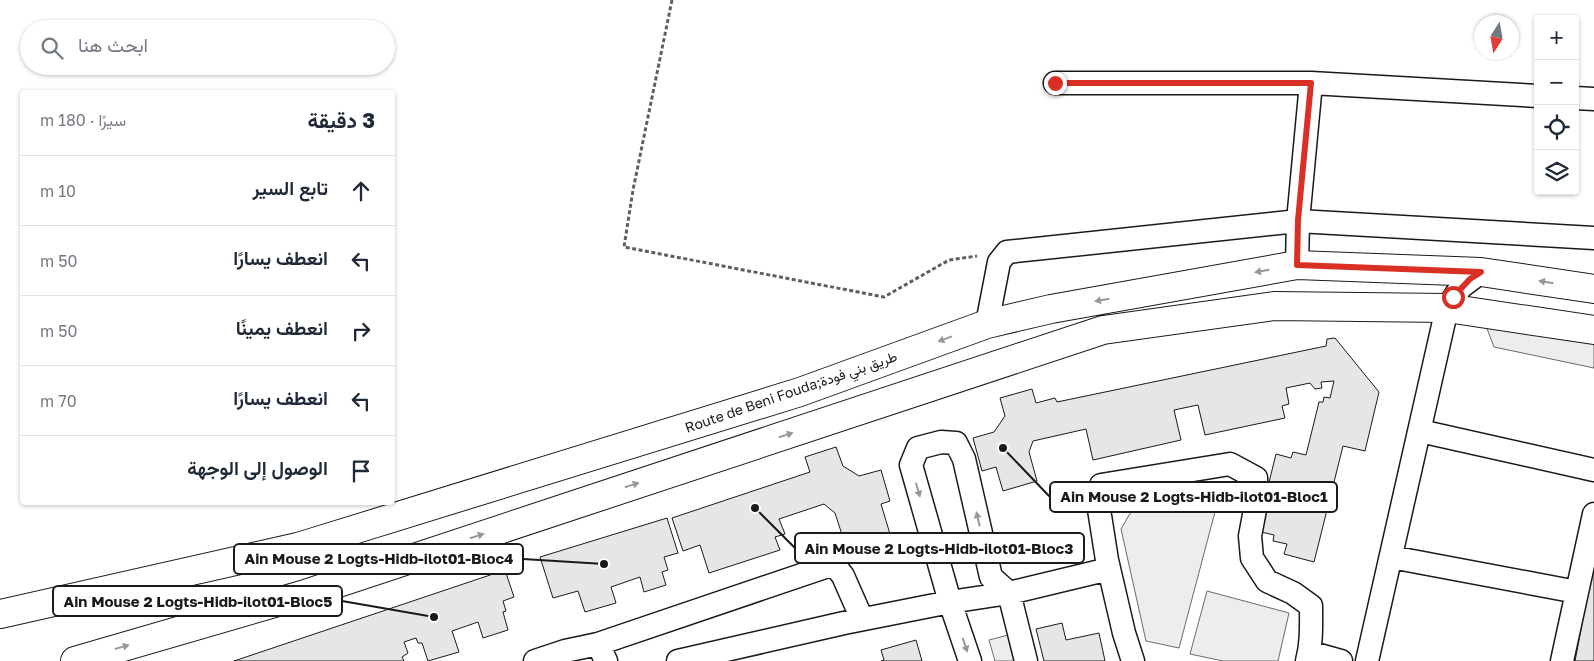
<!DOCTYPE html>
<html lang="ar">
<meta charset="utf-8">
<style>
body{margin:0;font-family:"Golos Text",Vazirmatn,sans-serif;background:#f2f2f3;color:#1f2937;direction:rtl}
.controls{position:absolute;right:15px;top:15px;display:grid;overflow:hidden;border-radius:5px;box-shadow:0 1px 4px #0004}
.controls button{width:45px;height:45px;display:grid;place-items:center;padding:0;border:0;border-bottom:1px solid #e0e1e3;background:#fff;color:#1f2937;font:25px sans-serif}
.compass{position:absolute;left:1474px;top:15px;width:45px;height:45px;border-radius:50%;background:#fff;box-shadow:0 1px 4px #0004;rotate:191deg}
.stop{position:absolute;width:15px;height:15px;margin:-11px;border:4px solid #d93025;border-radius:50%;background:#fff}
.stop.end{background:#d93025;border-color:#fff;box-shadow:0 1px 5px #0008}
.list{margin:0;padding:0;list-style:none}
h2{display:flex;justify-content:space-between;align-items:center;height:65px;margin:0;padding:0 20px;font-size:21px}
h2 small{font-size:16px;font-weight:400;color:#747a83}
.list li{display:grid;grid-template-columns:32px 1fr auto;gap:15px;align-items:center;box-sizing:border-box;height:70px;padding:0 20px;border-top:1px solid #e0e1e3}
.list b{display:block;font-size:19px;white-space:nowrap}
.list em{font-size:16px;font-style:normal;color:#747a83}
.icon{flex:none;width:28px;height:28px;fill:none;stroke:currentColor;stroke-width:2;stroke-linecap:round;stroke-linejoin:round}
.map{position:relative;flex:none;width:1594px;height:661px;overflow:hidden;direction:ltr}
.search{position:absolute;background:#fff;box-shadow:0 1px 4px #0004;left:20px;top:20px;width:375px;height:55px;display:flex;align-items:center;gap:12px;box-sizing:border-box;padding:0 18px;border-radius:28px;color:#747a83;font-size:19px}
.panel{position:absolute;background:#fff;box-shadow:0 1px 4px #0004;left:20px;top:90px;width:375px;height:415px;border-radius:5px;direction:rtl}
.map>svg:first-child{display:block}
.built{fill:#ededed;stroke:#6a6a6a}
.building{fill:#e6e6e6;stroke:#1a1a1a}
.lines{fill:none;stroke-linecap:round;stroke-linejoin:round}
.street-casing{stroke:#1a1a1a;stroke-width:25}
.secondary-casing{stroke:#1a1a1a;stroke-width:30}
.path{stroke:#5f5f5f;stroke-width:3;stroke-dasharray:4 2.5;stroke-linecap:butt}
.street{stroke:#fff;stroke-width:22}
.secondary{stroke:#fff;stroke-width:28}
.oneway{fill:#989898}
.route{stroke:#d93025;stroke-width:6}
.labels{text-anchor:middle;stroke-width:4;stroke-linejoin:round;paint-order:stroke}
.street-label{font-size:14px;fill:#1a1a1a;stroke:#fff}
.leader{fill:none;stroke:#1a1a1a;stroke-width:2}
.callout-dot{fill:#1a1a1a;stroke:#fff;stroke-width:2}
.callout{fill:#fff;stroke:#1a1a1a;stroke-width:2}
.callout-label{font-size:15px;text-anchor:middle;font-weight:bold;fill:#1a1a1a}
</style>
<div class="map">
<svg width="1594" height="661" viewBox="0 0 1594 661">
<rect width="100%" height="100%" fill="#fff"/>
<path class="built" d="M1486 326 1594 343V368L1494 347Z
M1191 493H1220L1179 648 1146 641 1121 529 1132 510 1157 501Z
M1207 591 1289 613 1278 661H1223L1190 654Z
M1012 634 1017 661H995L989 640Z"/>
<path class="building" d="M1335 338 1379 392 1365 451 1343 446 1314 562 1284 554 1287 544 1273 541 1274 535 1257 531 1276 454 1291 458 1293 452 1306 455 1319 402H1323L1324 397 1330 398 1334 381 1321 382 1322 388 1315 389 1310 383 1286 388 1289 404 1282 406 1285 418 1205 435 1198 405 1174 410 1181 440 1093 460 1086 429 1033 441 1029 452 1037 481 1003 491 996 467 982 471 973 438 994 432 1005 416 1000 398 1032 389 1036 403 1055 398 1057 402 1326 346 1327 339Z
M836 447 843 466 859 476 881 470 890 501 881 504 890 534 846 547 835 513 824 504 779 519 785 534 775 537 780 550 709 573 700 545 683 551 672 518 810 472 805 457Z
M667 518 678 553 664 557 668 570 662 572 666 585 644 592 640 577 611 587 616 603 585 612 578 591 553 598 540 557Z
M1594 561V661H1575Z
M505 570 514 597 503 601 506 611 503 612 508 630 483 638 478 622 452 631 459 652 428 661 422 643H418L416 638 404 642 408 653 402 657 404 661H234Z
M1062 623 1066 640 1099 633 1105 661H1044L1036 629Z
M916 640 922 661H881L884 660 881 650Z"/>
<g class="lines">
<defs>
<path id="street" d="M1055 83H1311
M1575 98 1594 99
M1297 265 1298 221 1311 83 1538 96
M987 324 999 262 1007 252 1298 221 1594 238
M1420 431 1594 470
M1391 557 1577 592
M598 644 834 564 843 576 862 619
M1309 652 1341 661
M535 661 565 651 598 644 606 661
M678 661 844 623 950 602 1009 593 1109 569
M970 661 950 602 911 465 918 448 941 442 956 443 964 459 991 577 1009 593 1026 661
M1133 661 1124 633 1107 560 1098 503 1101 485 1230 464 1256 478 1257 499 1250 536 1252 558 1267 581 1293 593 1311 606C1311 625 1312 643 1307 661
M1367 661 1447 308 1461 287 1481 272
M1562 661 1594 514"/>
<path id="secondary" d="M0 614 298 547 800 392 987 324 1051 309 1297 265 1481 272 1594 289
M75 661 302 595 1103 330 1274 306 1447 308 1594 330"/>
</defs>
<use href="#street" class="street-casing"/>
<use href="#secondary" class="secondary-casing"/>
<path class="path" d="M672 0 633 190 624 247 884 297 949 260 977 256"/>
<use href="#street" class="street"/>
<use href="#secondary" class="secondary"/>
</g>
<defs><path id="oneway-solid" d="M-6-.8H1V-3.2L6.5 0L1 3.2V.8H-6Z" transform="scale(1.25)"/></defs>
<g class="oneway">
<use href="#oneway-solid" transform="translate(1262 271) rotate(170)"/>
<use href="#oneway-solid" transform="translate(1546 282) rotate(-171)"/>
<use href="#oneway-solid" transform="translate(1102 300) rotate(170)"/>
<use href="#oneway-solid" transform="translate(945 339) rotate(160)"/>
<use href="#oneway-solid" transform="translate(786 435) rotate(-18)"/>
<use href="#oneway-solid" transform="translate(632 485) rotate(-18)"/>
<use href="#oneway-solid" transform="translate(918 490) rotate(74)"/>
<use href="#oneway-solid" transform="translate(978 519) rotate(-103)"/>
<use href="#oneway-solid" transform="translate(477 536) rotate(-18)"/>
<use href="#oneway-solid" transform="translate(965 645) rotate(71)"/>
<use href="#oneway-solid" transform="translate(122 647) rotate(-16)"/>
</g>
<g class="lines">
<path class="route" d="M1055 83H1311L1298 220 1297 265 1481 272 1470 279 1453 297"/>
</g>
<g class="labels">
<g class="street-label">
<text transform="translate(791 392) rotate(-19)" y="5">Route de Beni Fouda;طريق بني فودة</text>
</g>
</g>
<path class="leader" d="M1003 448L1050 497M755 508L795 548M604 564L523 559M434 617L342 601"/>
<g class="callout-dot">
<circle cx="1003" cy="448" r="5"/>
<circle cx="755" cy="508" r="5"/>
<circle cx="604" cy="564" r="5"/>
<circle cx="434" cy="617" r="5"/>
</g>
<g class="callout">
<rect x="1050" y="482" width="287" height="30" rx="5"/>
<rect x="795" y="533" width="289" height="30" rx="5"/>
<rect x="234" y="544" width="289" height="30" rx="5"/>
<rect x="53" y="586" width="289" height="30" rx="5"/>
</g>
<g class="callout-label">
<text x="1194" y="502">Ain Mouse 2 Logts-Hidb-ilot01-Bloc1</text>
<text x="939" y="554">Ain Mouse 2 Logts-Hidb-ilot01-Bloc3</text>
<text x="379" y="564">Ain Mouse 2 Logts-Hidb-ilot01-Bloc4</text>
<text x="198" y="607">Ain Mouse 2 Logts-Hidb-ilot01-Bloc5</text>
</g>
</svg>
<div class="controls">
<button>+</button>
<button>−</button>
<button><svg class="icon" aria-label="locate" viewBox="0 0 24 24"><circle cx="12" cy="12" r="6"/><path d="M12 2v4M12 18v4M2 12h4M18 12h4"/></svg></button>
<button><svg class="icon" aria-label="layers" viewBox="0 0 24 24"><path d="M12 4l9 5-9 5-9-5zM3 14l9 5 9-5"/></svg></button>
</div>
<svg class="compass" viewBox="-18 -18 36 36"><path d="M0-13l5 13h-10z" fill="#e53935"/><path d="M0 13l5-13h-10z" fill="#747a83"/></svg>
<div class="stop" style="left:1453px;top:297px"></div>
<div class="stop end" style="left:1055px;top:83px"></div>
<div class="search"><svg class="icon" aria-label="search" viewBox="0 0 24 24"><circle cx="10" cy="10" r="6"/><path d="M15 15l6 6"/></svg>ابحث هنا</div>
<section class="panel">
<h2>3 دقيقة<small>سيرًا · 180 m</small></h2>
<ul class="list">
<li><svg class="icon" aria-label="ahead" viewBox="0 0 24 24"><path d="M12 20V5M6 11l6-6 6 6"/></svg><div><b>تابع السير</b></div><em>10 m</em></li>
<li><svg class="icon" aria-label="left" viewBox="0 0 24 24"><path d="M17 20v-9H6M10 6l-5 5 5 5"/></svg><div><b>انعطف يسارًا</b></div><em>50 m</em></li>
<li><svg class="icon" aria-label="right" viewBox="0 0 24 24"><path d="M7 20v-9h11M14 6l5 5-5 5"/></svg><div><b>انعطف يمينًا</b></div><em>50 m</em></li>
<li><svg class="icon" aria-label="left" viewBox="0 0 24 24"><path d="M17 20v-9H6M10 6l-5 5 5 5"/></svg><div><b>انعطف يسارًا</b></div><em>70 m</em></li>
<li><svg class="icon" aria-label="arrive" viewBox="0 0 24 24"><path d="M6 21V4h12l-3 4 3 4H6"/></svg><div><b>الوصول إلى الوجهة</b></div></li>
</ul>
</section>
</div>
